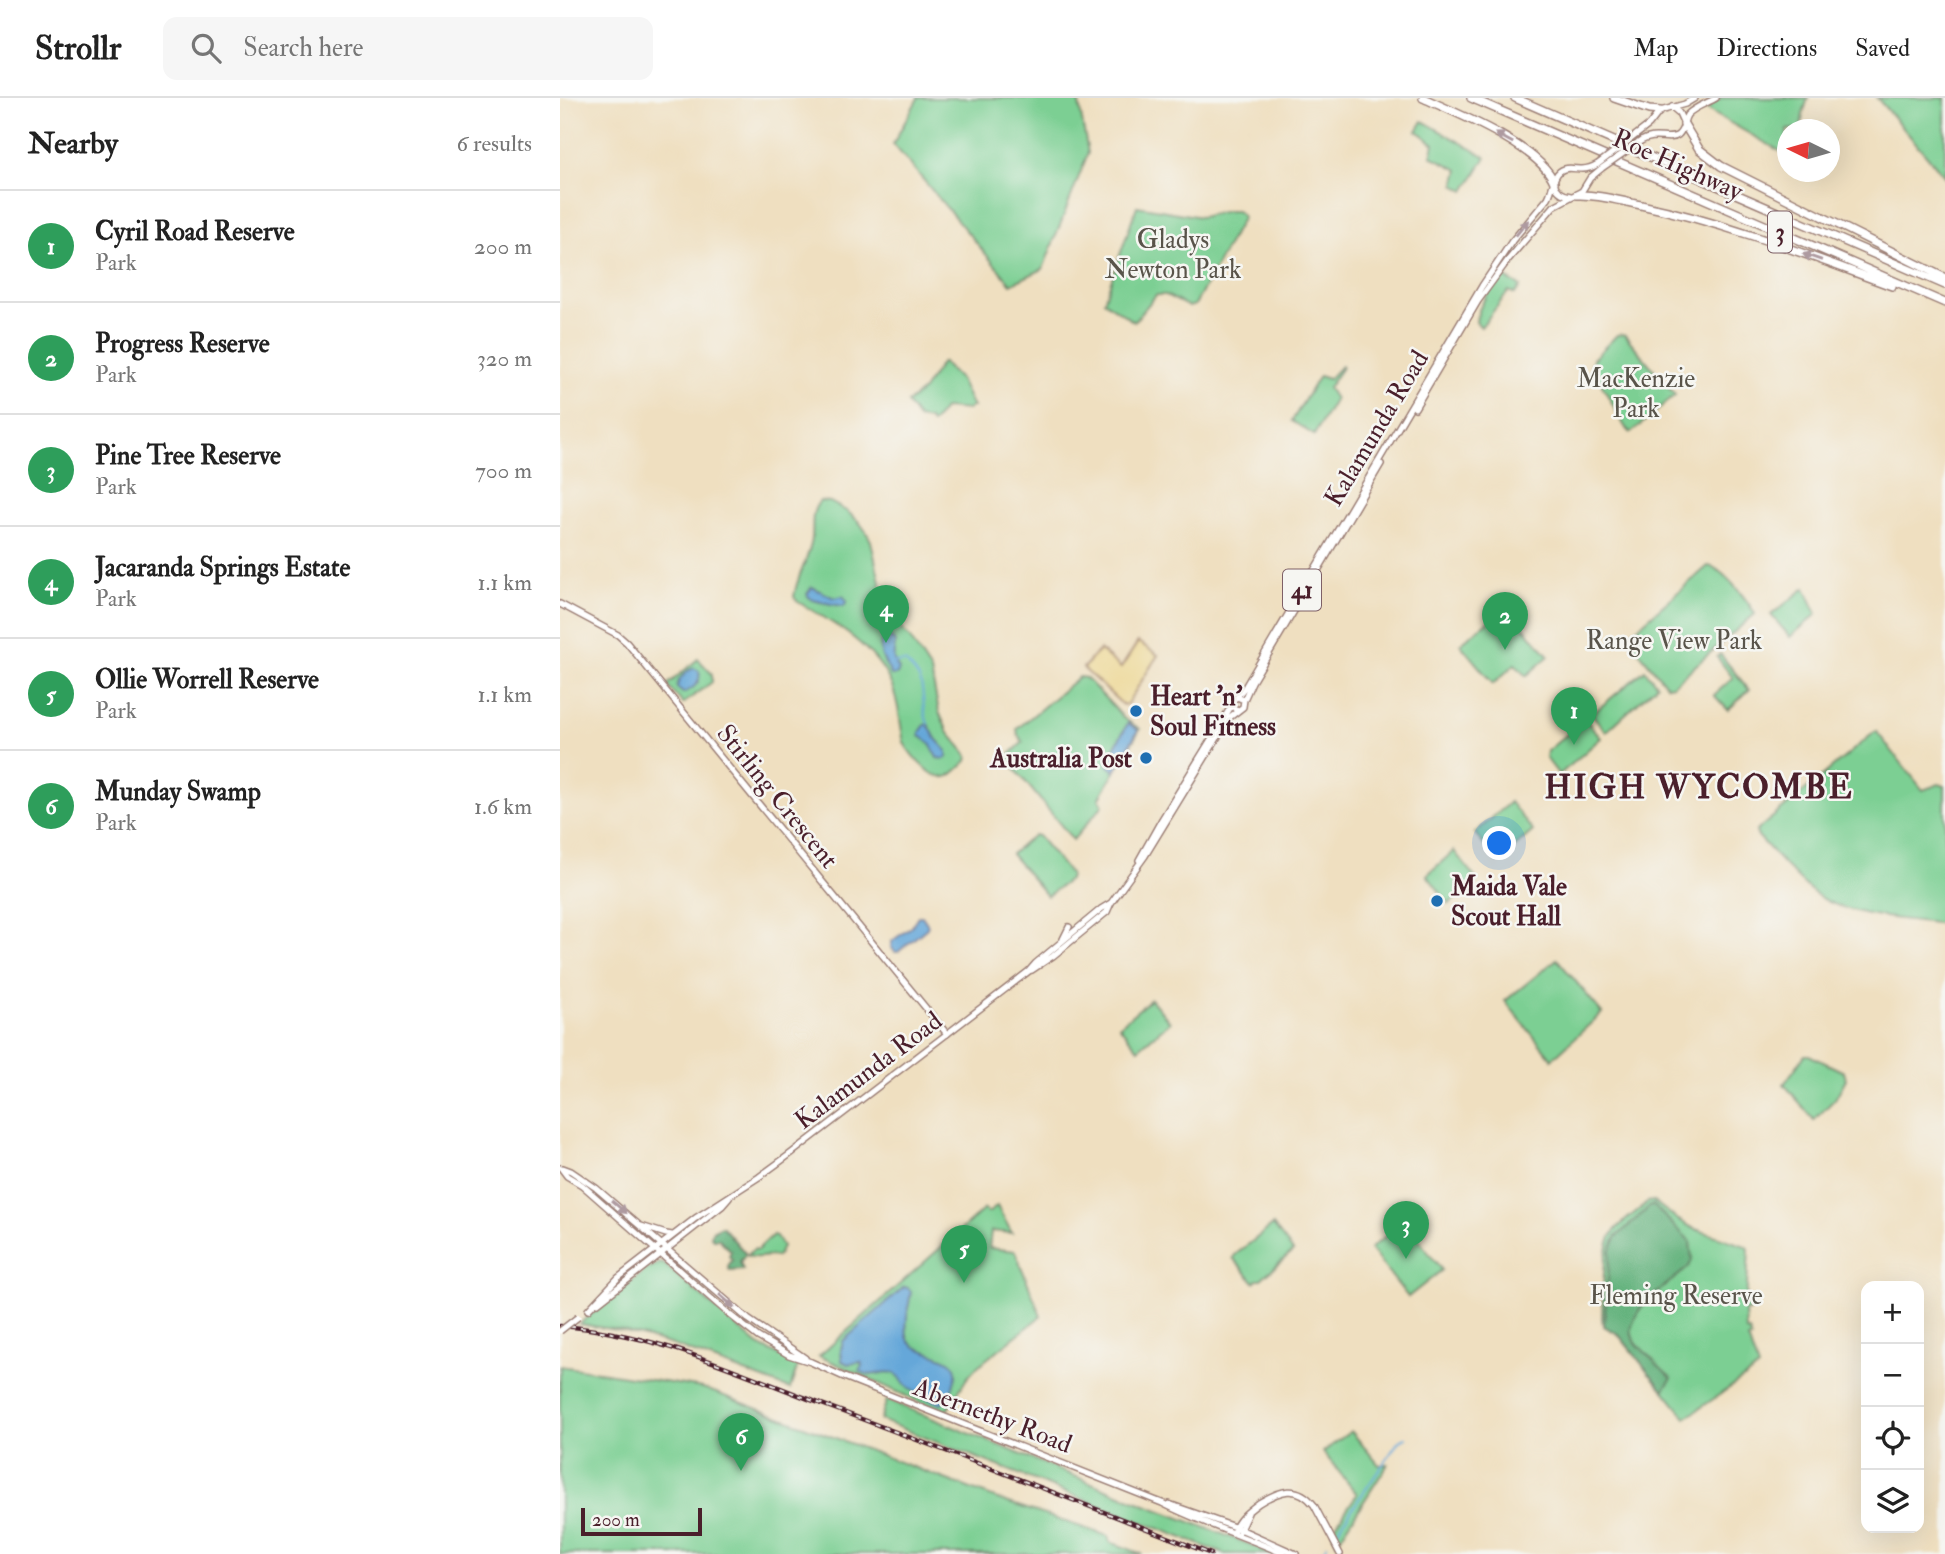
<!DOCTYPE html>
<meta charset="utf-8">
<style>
body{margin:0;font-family:"IM FELL Double Pica",serif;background:#f6f6f6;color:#222}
.controls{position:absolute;right:21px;bottom:21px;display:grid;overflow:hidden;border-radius:14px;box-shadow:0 7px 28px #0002}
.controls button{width:63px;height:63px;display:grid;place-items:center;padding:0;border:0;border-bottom:2px solid #e0e0e0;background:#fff;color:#222;font:35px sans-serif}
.compass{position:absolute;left:1217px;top:21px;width:63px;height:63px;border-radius:50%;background:#fff;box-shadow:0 7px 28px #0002;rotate:275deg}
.scale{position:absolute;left:21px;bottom:18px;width:121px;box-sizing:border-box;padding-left:7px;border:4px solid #4a1f2b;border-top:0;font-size:19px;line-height:24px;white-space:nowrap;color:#4a1f2b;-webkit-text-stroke:5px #f6f6f2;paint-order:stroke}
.you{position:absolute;left:940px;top:746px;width:24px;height:24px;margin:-18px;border:5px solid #fff;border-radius:50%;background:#1a73e8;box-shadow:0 0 0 10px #1a73e833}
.badge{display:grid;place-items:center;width:46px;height:46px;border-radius:50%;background:#b45309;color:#fff;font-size:23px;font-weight:700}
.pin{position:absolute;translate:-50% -58px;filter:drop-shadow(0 2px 4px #0008)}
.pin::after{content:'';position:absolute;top:37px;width:24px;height:21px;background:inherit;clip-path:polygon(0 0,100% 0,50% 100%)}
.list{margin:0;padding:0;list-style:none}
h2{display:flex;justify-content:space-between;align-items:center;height:91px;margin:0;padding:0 28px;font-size:30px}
h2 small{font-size:23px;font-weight:400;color:#767676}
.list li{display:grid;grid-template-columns:46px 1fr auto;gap:21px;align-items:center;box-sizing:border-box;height:112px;padding:0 28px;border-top:2px solid #e0e0e0}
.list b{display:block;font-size:26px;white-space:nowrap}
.list p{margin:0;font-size:23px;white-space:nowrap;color:#767676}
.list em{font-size:23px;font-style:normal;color:#767676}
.icon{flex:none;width:38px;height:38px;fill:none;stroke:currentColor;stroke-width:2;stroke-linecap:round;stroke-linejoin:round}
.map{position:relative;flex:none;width:1385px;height:1456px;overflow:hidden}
header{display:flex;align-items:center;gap:42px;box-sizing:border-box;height:98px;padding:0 35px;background:#fff;border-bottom:2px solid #e0e0e0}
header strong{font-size:33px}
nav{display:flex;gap:38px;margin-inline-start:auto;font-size:24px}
.search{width:490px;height:63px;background:#f6f6f6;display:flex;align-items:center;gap:18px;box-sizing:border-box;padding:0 24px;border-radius:14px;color:#767676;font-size:26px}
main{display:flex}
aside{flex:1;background:#fff}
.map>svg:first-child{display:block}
.green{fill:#7bcf93;stroke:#62775f;stroke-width:2}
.forest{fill:#64b27d;stroke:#576854;stroke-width:2}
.sand{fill:#eeda9e;stroke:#9c7c64;stroke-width:2}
.water{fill:#65a7d9;stroke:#586382;stroke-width:2}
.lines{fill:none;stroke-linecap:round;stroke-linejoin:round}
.stream{stroke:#65a7d9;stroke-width:2}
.secondary-casing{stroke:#9c7f76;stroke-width:8}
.primary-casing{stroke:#9c7f76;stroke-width:8}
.motorway-casing{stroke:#9c7f76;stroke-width:10}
.secondary{stroke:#fff;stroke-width:5}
.primary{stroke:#fff;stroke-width:5}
.motorway{stroke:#fff;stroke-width:7}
.rail-casing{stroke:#4a1f2b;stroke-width:4.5}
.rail{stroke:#f6f6f2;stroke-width:2;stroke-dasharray:5;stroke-linecap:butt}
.primary-bridge-casing{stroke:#9c7f76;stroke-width:8;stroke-linecap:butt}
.primary-bridge{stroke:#fff;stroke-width:5}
.oneway{fill:#ae9aa0}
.poi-dot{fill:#1f6fb2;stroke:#f6f6f2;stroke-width:2.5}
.labels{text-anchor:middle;stroke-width:5;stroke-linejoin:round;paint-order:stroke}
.shield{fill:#f6f6f2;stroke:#7e6067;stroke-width:2}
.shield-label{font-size:24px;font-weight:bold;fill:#4a1f2b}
.street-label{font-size:26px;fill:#4a1f2b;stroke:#f6f6f2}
.park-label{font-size:26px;fill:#59544a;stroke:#f6f6f2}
.poi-label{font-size:26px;font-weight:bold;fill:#4a1f2b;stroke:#f6f6f2;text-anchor:start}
.district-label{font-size:33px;font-weight:bold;letter-spacing:2px;fill:#4a1f2b;stroke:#f6f6f2}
</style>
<header>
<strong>Strollr</strong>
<div class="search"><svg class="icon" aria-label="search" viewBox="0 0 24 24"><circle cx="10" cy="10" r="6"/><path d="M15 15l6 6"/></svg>Search here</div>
<nav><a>Map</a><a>Directions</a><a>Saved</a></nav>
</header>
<main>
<aside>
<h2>Nearby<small>6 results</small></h2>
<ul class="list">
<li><span class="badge" style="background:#2e9e5b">1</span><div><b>Cyril Road Reserve</b><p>Park</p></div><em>200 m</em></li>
<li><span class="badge" style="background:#2e9e5b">2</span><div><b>Progress Reserve</b><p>Park</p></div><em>320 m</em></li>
<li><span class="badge" style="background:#2e9e5b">3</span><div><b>Pine Tree Reserve</b><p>Park</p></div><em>700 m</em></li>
<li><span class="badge" style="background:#2e9e5b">4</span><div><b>Jacaranda Springs Estate</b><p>Park</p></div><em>1.1 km</em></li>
<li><span class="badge" style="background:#2e9e5b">5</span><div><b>Ollie Worrell Reserve</b><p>Park</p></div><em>1.1 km</em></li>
<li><span class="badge" style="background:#2e9e5b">6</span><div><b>Munday Swamp</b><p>Park</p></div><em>1.6 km</em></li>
</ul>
</aside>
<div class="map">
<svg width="1385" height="1456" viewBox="0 0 1385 1456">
<rect width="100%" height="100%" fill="#f6f6f2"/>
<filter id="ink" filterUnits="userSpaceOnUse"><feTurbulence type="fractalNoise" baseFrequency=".0143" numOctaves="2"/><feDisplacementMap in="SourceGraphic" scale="14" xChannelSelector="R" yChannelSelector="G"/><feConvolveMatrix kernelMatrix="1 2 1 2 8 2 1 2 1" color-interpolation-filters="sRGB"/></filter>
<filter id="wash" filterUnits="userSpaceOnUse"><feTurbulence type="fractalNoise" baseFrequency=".00686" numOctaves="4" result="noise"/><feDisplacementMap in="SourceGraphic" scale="28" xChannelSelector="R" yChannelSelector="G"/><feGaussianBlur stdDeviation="1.57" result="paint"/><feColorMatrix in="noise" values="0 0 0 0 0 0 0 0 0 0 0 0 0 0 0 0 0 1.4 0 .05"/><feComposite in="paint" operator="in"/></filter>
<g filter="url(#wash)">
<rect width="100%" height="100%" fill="#efdfc0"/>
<path class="green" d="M358 0H518L528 55 483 171 451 186 333 46Z
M1160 0H1248L1243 16 1241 31 1227 32V57L1144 10Z
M1317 0H1385V79Z
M863 23 926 59 905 93 895 87 899 72 871 58 874 46 857 33Z
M577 108 641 119 666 113H676L679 114 683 119 635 207 629 209 606 197H596L574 224 544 203Z
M942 178 960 188 955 196 949 193 921 229 916 224C917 211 932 185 942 178Z
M1064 236 1115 297 1071 335 1065 329 1032 269 1033 261 1057 237Z
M382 264 400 282 413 309H409V312L385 310 372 326 369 322 358 320 347 305 363 292Z
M781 268 782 269 781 271 768 290 775 301 754 337 732 323 759 278 769 281Z
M260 403 270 404 288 414 299 424 307 435 311 443 326 511 334 523 349 539 371 573 379 614 388 634 408 658 407 663C402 667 395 675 389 678 373 685 351 657 344 645 340 626 339 603 331 586 314 547 272 524 238 504L234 499C236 481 247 463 251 446 255 431 248 416 260 403Z
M1148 468C1162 469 1188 503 1195 516L1113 587 1107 588 1071 544 1069 537Z
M1245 490 1257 516 1230 539 1211 517Z
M946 509 989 558 966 578 955 566 933 586 900 546Z
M1160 556 1189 592 1168 612 1154 597 1173 580 1157 559Z
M138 561 152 576V584L123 606 107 587Z
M1085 572 1097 587 1046 634 1032 616Z
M519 579 526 580 565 621 580 631 539 701 543 707 513 742 446 660 463 644 458 637 457 631Z
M1023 623H1027L1041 640 999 677 986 660 987 653Z
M1316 633 1363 692 1379 686 1385 688V826C1347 821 1285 819 1254 795 1233 778 1215 756 1197 737L1196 733Z
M950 704 973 733 937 764 915 735Z
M474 737 478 738 510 776 509 782 487 798 451 756Z
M894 753 917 782 889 806 867 777Z
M997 861 1042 915 992 961 945 903Z
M591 901 610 924 578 951 559 928Z
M1245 957H1249L1284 974 1286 981 1275 1001 1254 1022 1224 986Z
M1093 1103 1117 1121 1135 1131 1186 1148 1189 1151 1186 1207H1189V1213H1185L1186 1234 1189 1233 1191 1241H1188L1198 1270 1126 1320 1058 1236 1044 1228 1042 1223C1043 1202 1042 1149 1054 1134 1062 1123 1077 1114 1088 1104Z
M437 1108 452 1135 431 1133 429 1150 455 1153 481 1218 418 1268 407 1280 386 1314H381L259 1258 424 1111 428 1115Z
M844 1123 882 1172 848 1199 810 1151Z
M713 1127 733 1153 701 1181H697L694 1184 673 1160 675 1157Z
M213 1137 216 1138 222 1148 219 1156 216 1159C206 1156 198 1162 188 1158L187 1157 194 1151 197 1152Z
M99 1165 104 1166 198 1247 238 1267 230 1291 113 1247 63 1233 19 1226 87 1171Z
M0 1268 143 1290 443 1403 548 1438 550 1444 582 1456H0Z
M327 1302 583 1406 715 1456H664L320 1322Z
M791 1333 819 1367 828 1366 777 1445 772 1433 797 1396 763 1354Z"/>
<path class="forest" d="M1093 1107 1130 1143 1132 1161 1129 1169C1113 1183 1062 1214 1073 1240 1076 1246 1083 1252 1088 1257 1096 1265 1102 1273 1112 1280L1103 1292 1058 1236 1044 1228 1050 1153 1056 1139 1089 1109Z
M162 1128 186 1156 180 1164 183 1172 170 1173 168 1168 172 1162 169 1158 171 1153 159 1141H153L151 1139 152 1133Z"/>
<path class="sand" d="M578 544 598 557 567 606 563 607 523 570 540 552 561 570Z"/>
<path class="water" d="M252 489 274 500 283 498 287 503 284 508C281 508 253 503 251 501 249 500 248 498 247 496Z
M328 540 333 541 335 545C334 558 331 560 339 571L337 577H331C325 564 317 556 322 541Z
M134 570 139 573C142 585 133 591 123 595L117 590C117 582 126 573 134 570Z
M568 625 578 632 555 673 549 668 548 661Z
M368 626 376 641 387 653V659L385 661 377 660 370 645 360 638V634L365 627Z
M358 818H362L368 827 367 830 338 854H335L331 849 332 843 350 830Z
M344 1189 348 1190 351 1194C349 1206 343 1233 349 1243 360 1259 404 1255 395 1282 393 1290 387 1300 381 1306 370 1302 359 1298 350 1291 344 1286 340 1278 333 1275 322 1271 314 1282 300 1273L302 1267 301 1264 288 1266 282 1263 281 1251 283 1243Z"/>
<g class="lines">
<path class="stream" d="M334 565 345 564C372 587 357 598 368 626
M777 1433 839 1343 846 1340
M763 1453 767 1447"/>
</g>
</g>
<g filter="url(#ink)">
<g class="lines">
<defs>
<path id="secondary" d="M0 506 58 537 67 545 387 936
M1 1070 7 1078 22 1087 170 1217 198 1239 229 1257 251 1264 284 1279 602 1405C641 1425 684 1438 724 1456
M3 1070 11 1073 36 1090 188 1221 245 1260
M609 1406 680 1431 736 1456
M673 1434C679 1420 687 1414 699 1405 719 1393 737 1385 754 1407L780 1456
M679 1434 688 1415"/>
<path id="primary" d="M1112 9 1119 15 1124 26
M1076 37 1089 27 1100 13 1125 6 1135 0
M1081 43C1095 34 1109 44 1118 37 1125 31 1123 23 1127 17 1134 9 1148 5 1156 0
M994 84C996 93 1003 97 1011 98
M855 310 918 203 948 162 994 108 1022 93 1030 80 1042 70
M676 600 685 589 922 188 952 143 988 100C992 93 992 86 996 78 1002 67 1012 71 1022 71 1028 71 1033 69 1038 66
M684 602 692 584 821 366
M579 762 602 721 672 607
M503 841 509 829
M472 872 493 858 547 814 551 805 585 758 670 619 683 609 684 602 677 599 673 602 672 606 675 611 679 612
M81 1128 106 1136 112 1137
M38 1205 162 1108 169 1100
M28 1212 58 1180 137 1119 199 1079 229 1057 469 873 476 865 541 811 551 805"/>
<path id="motorway" d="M863 0C897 15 980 49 994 84
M911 0 1385 205
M955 0 1385 187
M1054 0 1089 12 1100 13
M1124 26 1139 51 1161 68 1385 180
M1017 97C1038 96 1060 103 1081 107 1167 125 1250 158 1332 188"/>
</defs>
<use href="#secondary" class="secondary-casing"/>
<use href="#primary" class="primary-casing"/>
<use href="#motorway" class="motorway-casing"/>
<use href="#secondary" class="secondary"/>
<use href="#primary" class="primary"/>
<use href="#motorway" class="motorway"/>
<defs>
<path id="rail" d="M0 1228C91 1234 175 1273 259 1305 390 1354 521 1405 651 1456"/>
</defs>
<use href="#rail" class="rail-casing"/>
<use href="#rail" class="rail"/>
<defs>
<path id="primary-bridge" d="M1038 66 1076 37
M1042 70 1081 43
M0 1233 18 1219"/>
</defs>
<use href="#primary-bridge" class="primary-bridge-casing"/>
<use href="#primary-bridge" class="primary-bridge"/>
</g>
<defs><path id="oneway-solid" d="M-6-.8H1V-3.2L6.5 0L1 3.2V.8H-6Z" transform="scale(1.75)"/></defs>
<g class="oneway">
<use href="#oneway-solid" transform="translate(944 40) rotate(-151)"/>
<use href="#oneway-solid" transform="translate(962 130) rotate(-51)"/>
<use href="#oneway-solid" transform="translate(1252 159) rotate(-161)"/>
<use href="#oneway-solid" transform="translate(59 1109) rotate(40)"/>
<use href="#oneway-solid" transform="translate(167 1203) rotate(41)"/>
</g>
</g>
<g class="poi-dot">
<circle cx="576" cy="613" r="7"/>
<circle cx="586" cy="660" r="7"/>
<circle cx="877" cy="803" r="7"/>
</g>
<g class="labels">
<g class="shield">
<rect x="1208" y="113.5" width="24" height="41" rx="5"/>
<rect x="723" y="471.5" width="38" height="41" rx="5"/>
</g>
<g class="shield-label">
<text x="1220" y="142">3</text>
<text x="742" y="500">41</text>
</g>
<g class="street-label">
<text transform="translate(1118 66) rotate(24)" y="9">Roe Highway</text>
<text transform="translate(816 330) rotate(-59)" y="9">Kalamunda Road</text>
<text transform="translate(218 698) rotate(51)" y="9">Stirling Crescent</text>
<text transform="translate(308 972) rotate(-37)" y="9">Kalamunda Road</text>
<text transform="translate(433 1317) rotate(21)" y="9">Abernethy Road</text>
</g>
<g class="park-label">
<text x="613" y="150">Gladys<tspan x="613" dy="30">Newton Park</tspan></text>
<text x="1076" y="289">MacKenzie<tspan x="1076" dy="30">Park</tspan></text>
<text x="1114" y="551">Range View Park</text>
<text x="1116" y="1206">Fleming Reserve</text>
</g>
<g class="poi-label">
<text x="590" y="607">Heart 'n'<tspan x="590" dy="30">Soul Fitness</tspan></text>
<text x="572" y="669" text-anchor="end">Australia Post</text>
<text x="891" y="797">Maida Vale<tspan x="891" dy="30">Scout Hall</tspan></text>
</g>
<g class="district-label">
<text x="1139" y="700">HIGH WYCOMBE</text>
</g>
</g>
</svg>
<div class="controls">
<button>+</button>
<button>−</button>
<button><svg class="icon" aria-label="locate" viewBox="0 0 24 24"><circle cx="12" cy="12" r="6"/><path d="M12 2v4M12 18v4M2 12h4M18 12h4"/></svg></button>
<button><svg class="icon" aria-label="layers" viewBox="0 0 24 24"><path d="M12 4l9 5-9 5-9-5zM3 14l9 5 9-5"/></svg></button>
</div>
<svg class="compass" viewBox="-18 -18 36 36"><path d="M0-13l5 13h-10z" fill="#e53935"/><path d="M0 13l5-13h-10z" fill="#767676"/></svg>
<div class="scale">200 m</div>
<div class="you"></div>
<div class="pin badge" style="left:1014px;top:647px;background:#2e9e5b">1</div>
<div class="pin badge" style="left:945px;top:552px;background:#2e9e5b">2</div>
<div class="pin badge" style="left:846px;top:1161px;background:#2e9e5b">3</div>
<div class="pin badge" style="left:326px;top:545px;background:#2e9e5b">4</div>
<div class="pin badge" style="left:404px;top:1185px;background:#2e9e5b">5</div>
<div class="pin badge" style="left:181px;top:1373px;background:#2e9e5b">6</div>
</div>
</main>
